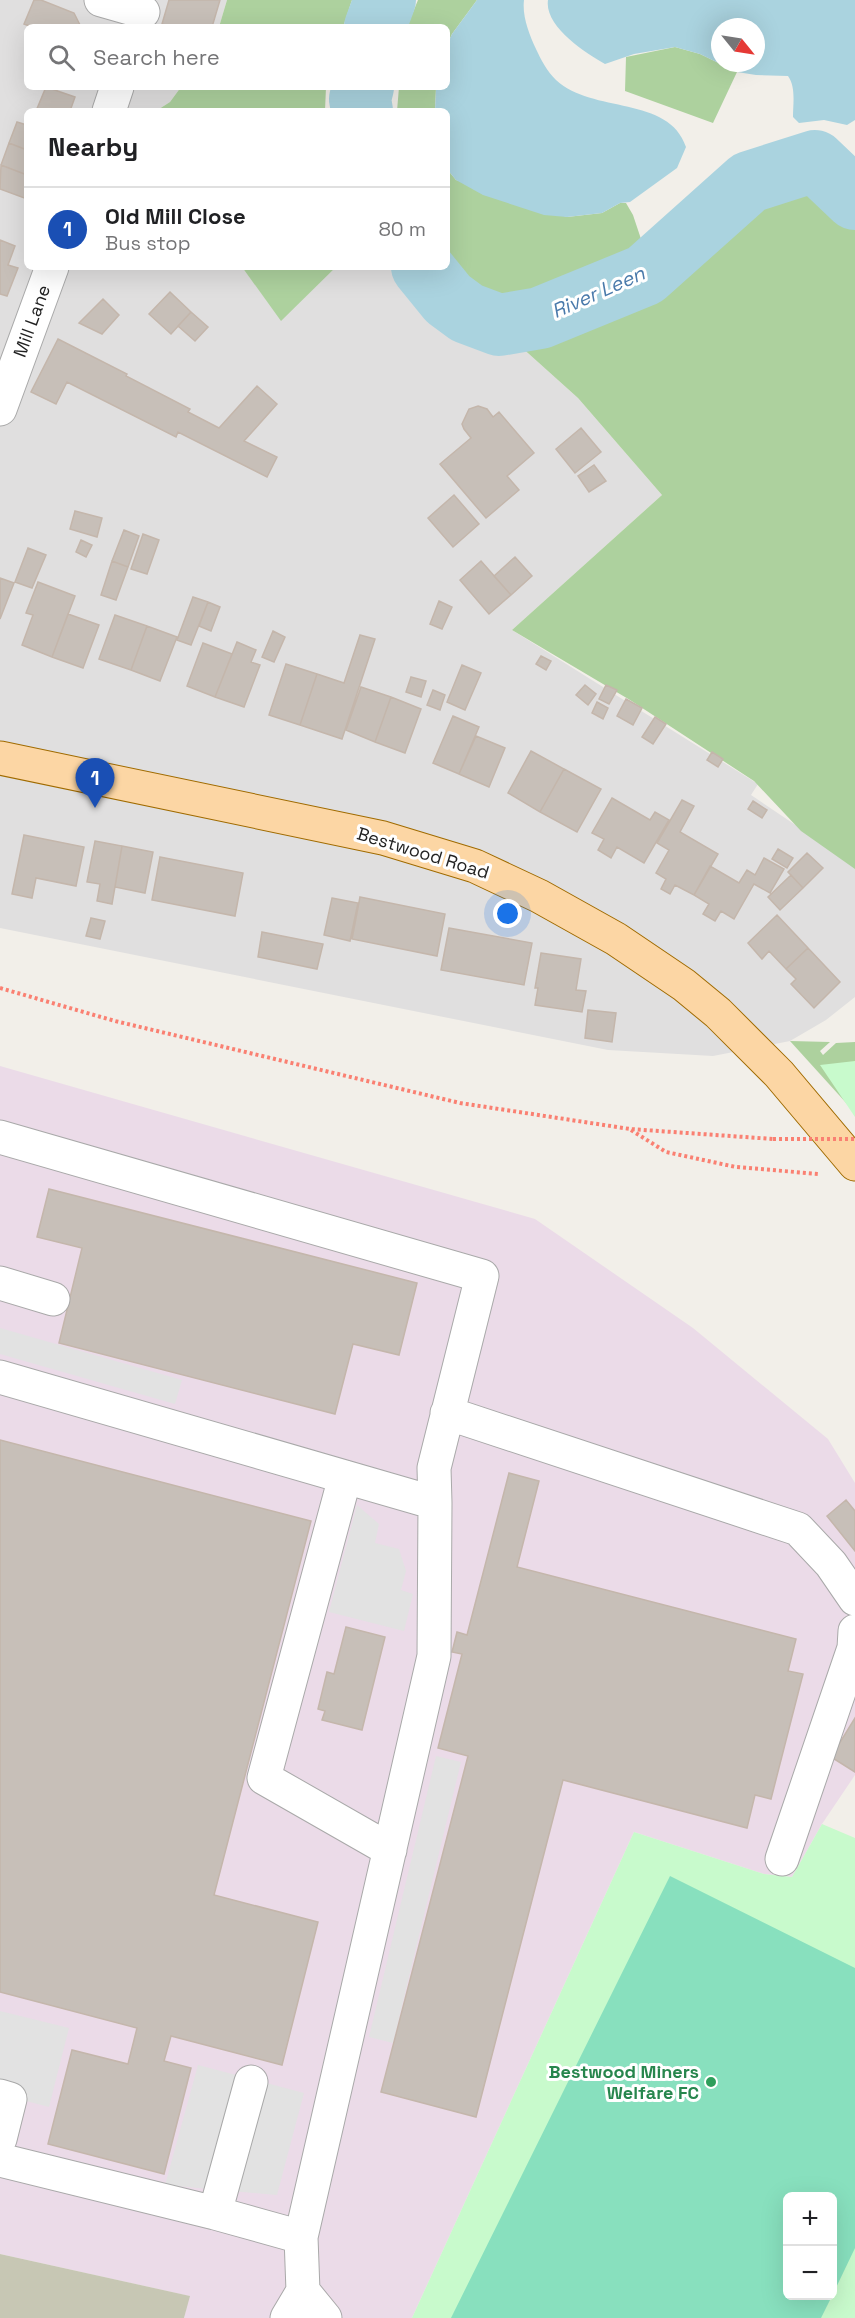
<!DOCTYPE html>
<meta charset="utf-8">
<style>
body{margin:0;font-family:"Space Grotesk",sans-serif;background:#f2f2f2;color:#202124}
.controls{position:absolute;right:18px;bottom:18px;display:grid;overflow:hidden;border-radius:9px;box-shadow:0 6px 24px #0002}
.controls button{width:54px;height:54px;display:grid;place-items:center;padding:0;border:0;border-bottom:2px solid #e0e0e0;background:#fff;color:#202124;font:30px sans-serif}
.compass{position:absolute;left:711px;top:18px;width:54px;height:54px;border-radius:50%;background:#fff;box-shadow:0 6px 24px #0002;rotate:120deg}
.you{position:absolute;left:508px;top:914px;width:21px;height:21px;margin:-15px;border:4px solid #fff;border-radius:50%;background:#1a73e8;box-shadow:0 0 0 9px #1a73e833}
.badge{display:grid;place-items:center;width:39px;height:39px;border-radius:50%;background:#7c3aed;color:#fff;font-size:20px;font-weight:700}
.pin{position:absolute;translate:-50% -50px;filter:drop-shadow(0 2px 3px #0008)}
.pin::after{content:'';position:absolute;top:32px;width:21px;height:18px;background:inherit;clip-path:polygon(0 0,100% 0,50% 100%)}
.list{margin:0;padding:0;list-style:none}
h2{display:flex;justify-content:space-between;align-items:center;height:78px;margin:0;padding:0 24px;font-size:26px}
h2 small{font-size:20px;font-weight:400;color:#757577}
.list li{display:grid;grid-template-columns:39px 1fr auto;gap:18px;align-items:center;box-sizing:border-box;height:84px;padding:0 24px;border-top:2px solid #e0e0e0}
.list b{display:block;font-size:22px;white-space:nowrap}
.list p{margin:0;font-size:20px;white-space:nowrap;color:#757577}
.list em{font-size:20px;font-style:normal;color:#757577}
.icon{flex:none;width:33px;height:33px;fill:none;stroke:currentColor;stroke-width:2;stroke-linecap:round;stroke-linejoin:round}
.map{position:relative;flex:none;width:855px;height:2318px;overflow:hidden}
.search{position:absolute;background:#fff;box-shadow:0 6px 24px #0002;left:24px;top:24px;width:426px;height:66px;display:flex;align-items:center;gap:15px;box-sizing:border-box;padding:0 21px;border-radius:9px;color:#757577;font-size:22px}
.panel{position:absolute;background:#fff;box-shadow:0 6px 24px #0002;left:24px;top:108px;width:426px;height:162px;border-radius:9px}
.map>svg:first-child{display:block}
.residential{fill:#e0dfdf}
.industrial{fill:#ebdbe8}
.construction{fill:#c7c7b4}
.forest{fill:#add19e}
.park{fill:#c8facc;fill-rule:evenodd}
.pitch{fill:#88e0be}
.parking{fill:#e2e2e2}
.water{fill:#aad3df;fill-rule:evenodd}
.lines{fill:none;stroke-linecap:round;stroke-linejoin:round}
.river{stroke:#aad3df;stroke-width:62}
.building{fill:#c7bfb8;stroke:#c4b6ab;stroke-width:1.5}
.minor-casing{stroke:#a9a9a9;stroke-width:35}
.major-casing{stroke:#a06b00;stroke-width:35}
.path{stroke:#fa8072;stroke-width:4;stroke-dasharray:3 3;stroke-linecap:butt}
.minor{stroke:#fff;stroke-width:33}
.major{stroke:#fcd6a4;stroke-width:33}
.path-bridge{stroke:#fa8072;stroke-width:4;stroke-dasharray:3 3;stroke-linecap:butt}
.leisure-dot{fill:#2e9e5b;stroke:#fff;stroke-width:2}
.labels{text-anchor:middle;stroke-width:6;stroke-linejoin:round;paint-order:stroke}
.street-label{font-size:18px;fill:#222;stroke:#fff}
.leisure-label{font-size:18px;font-weight:bold;fill:#27864d;stroke:#fff;text-anchor:end}
.water-label{font-size:20px;font-style:italic;fill:#4a7aab;stroke:#fff}
</style>
<div class="map">
<svg width="855" height="2318" viewBox="0 0 855 2318">
<rect width="100%" height="100%" fill="#f2efe9"/>
<path class="residential" d="M0 0H227L219 27H27V87H181L170 102 156 111H27V267H242L281 320 336 267H389L442 324 469 339 498 345H519L578 398 662 495 512 630 758 784 751 795 855 865V997L826 1020 790 1041 713 1056 608 1050 0 928Z"/>
<path class="industrial" d="M0 1066 535 1219 693 1328 828 1439 855 1483V1775L822 1824 792 1877 764 1874 634 1832 412 2318H184L189 2296 0 2254Z"/>
<path class="construction" d="M0 2254 190 2296 184 2318H0Z"/>
<path class="forest" d="M227 0H352L343 27H219Z
M418 0H477L452 34 447 45V27H407Z
M675 47 700 54 737 72 713 123 625 91 626 57Z
M181 87H326L325 111H156L170 102Z
M399 87H436L435 111H397Z
M447 169 456 180 567 217 602 213 620 203H626L633 215 644 248C624 256 602 262 584 274 573 281 566 294 554 302 548 307 541 307 533 308 497 312 467 294 445 267H447Z
M786 175C817 173 838 199 855 222V869L801 831 754 781 630 700 512 630 662 495 578 398 519 345C551 335 562 313 589 294 616 274 653 272 680 251 694 240 702 225 714 212 731 192 760 180 786 175Z
M242 267H336L281 321Z
M790 1041 830 1042 820 1051 823 1055 836 1043 855 1042V1105H848Z"/>
<path class="park" d="M855 1061V1117L820 1065Z
M822 1824 855 1838V2318H412L634 1832 764 1874 792 1877ZM788 2196H832V2296H788Z"/>
<path class="pitch" d="M670 1876 855 1968V2248L833 2294 832 2196H788V2296H832L821 2318H451Z"/>
<path class="parking" d="M0 1328 182 1380 175 1404 0 1354Z
M357 1505 379 1524 375 1543 399 1549 406 1571 401 1590 413 1594 404 1631 329 1612Z
M436 1756 461 1762 393 2043 369 2037Z
M0 2011 69 2028 49 2107 26 2101 0 2106Z
M198 2065 304 2093 277 2195 165 2185Z"/>
<path class="water" d="M477 0H524C522 16 529 34 536 49 541 60 547 71 556 80 592 114 669 95 686 147L677 168 630 202 620 203 602 213 567 217 544 215 483 195 456 180 447 169V111H435L436 90V87H447V45L452 34Z
M548 0H855V120L847 125 824 120 799 123 793 117C793 104 796 87 788 76L756 75 737 72 700 54 675 47 634 54 605 64C585 53 544 26 548 0ZM720 27H756V63H720Z"/>
<g class="lines">
<path class="river" d="M375 27 385 0
M362 111 360 99 363 87
M422 267 448 299 467 313 499 325 540 318 645 275 749 182 815 161 855 199"/>
</g>
<path class="building" d="M34 0H41L74 13 81 27H32L24 24Z
M169 0H220L212 27H172L162 24Z
M46 87 75 97 70 111H36Z
M17 122 27 125V150L9 143Z
M9 143 27 150V175L1 165Z
M1 165 27 175V199L0 189Z
M0 240 15 246 8 265 18 268 7 296 0 294Z
M170 292 191 312 171 334 149 314Z
M103 299 119 315 102 334 79 323Z
M191 312 208 327 195 341 178 326Z
M58 339 127 374 126 376 190 409 188 412 219 428 257 386 277 404 244 441 277 457 267 477 178 432 176 437 67 382 56 404 31 392Z
M478 406 487 409 493 417 499 412 534 453 507 476 519 490 486 518 440 464 471 438 464 429 462 424 469 409Z
M581 428 601 452 575 473 556 449Z
M594 465 606 481 589 492 578 476Z
M454 495 479 524 453 547 428 518Z
M75 511 102 518 97 537 70 529Z
M124 530 139 536 128 567 112 561Z
M143 534 159 540 147 574 131 569Z
M81 540 92 545 86 557 76 552Z
M28 548 46 555 32 588 15 582Z
M515 557 532 576 511 595 494 576Z
M112 561 128 567 116 600 101 595Z
M481 561 511 595 489 614 460 580Z
M0 578 14 583 0 619Z
M38 582 75 596 52 657 22 645 33 615 26 613Z
M193 597 208 602 191 645 177 640Z
M439 601 452 607 442 629 430 624Z
M208 602 220 607 211 631 199 626Z
M68 614 99 625 83 668 52 657Z
M115 615 147 626 131 670 99 659Z
M147 626 177 637 160 681 131 670Z
M273 631 285 637 274 662 262 657Z
M360 635 375 639 342 739 300 725 317 674 344 683Z
M237 642 256 650 251 662 260 665 244 707 215 697Z
M203 643 232 654 215 697 187 686Z
M541 656 551 661 546 670 536 664Z
M286 664 317 674 300 725 269 715Z
M462 665 481 673 465 710 447 702Z
M411 677 426 681 421 697 406 692Z
M585 685 596 694 588 705 576 695Z
M606 685 617 690 609 704 599 699Z
M361 687 391 697 375 742 346 730Z
M433 690 445 695 440 710 427 705Z
M391 697 421 709 405 753 375 742Z
M626 699 642 708 633 725 617 716Z
M597 702 608 708 603 719 592 713Z
M453 716 479 727 459 774 433 763Z
M655 717 666 724 653 744 642 737Z
M476 736 505 748 489 787 459 774Z
M531 751 564 769 540 812 508 793Z
M712 752 723 759 718 767 707 760Z
M564 769 601 789 577 832 540 812Z
M612 798 650 820 655 812 669 820 644 863 617 847 611 858 598 850 604 839 592 833Z
M682 800 694 806 680 832 718 854 694 895 675 885 670 894 661 889 666 879 656 873 669 850 657 843Z
M753 801 767 810 762 818 748 809Z
M24 835 84 847 76 886 36 878 32 898 12 894Z
M95 841 122 846 112 904 97 901 100 884 87 882Z
M122 846 153 852 145 893 115 887Z
M778 849 793 858 787 868 772 859Z
M807 853 823 868 803 888 788 872Z
M160 857 243 873 235 916 152 900Z
M764 858 784 869 770 893 754 884 734 919 721 911 715 921 703 914 709 904 694 895 710 866 739 883 747 870 755 875Z
M791 875 803 888 780 910 768 897Z
M360 897 445 914 437 956 352 939Z
M332 898 358 903 350 941 324 935Z
M777 915 808 948 786 969 769 951 762 959 748 943Z
M91 918 105 921 100 939 86 936Z
M449 928 532 943 524 985 441 970Z
M262 932 323 944 317 969 258 957Z
M808 948 840 982 814 1008 791 984 796 979 786 969Z
M541 953 581 959 576 990 586 991 582 1012 535 1005 538 988H535Z
M588 1010 616 1013 612 1042 585 1038Z
M49 1189 417 1283 399 1355 353 1344 335 1414 59 1343 82 1248 37 1237Z
M0 1440 311 1521 214 1895 318 1922 282 2065 171 2036 164 2061 191 2068 164 2174 48 2144 72 2050 128 2064 137 2028 0 1992Z
M509 1473 539 1481 517 1567 796 1639 788 1671 803 1674 771 1799 755 1795 747 1828 563 1780 476 2117 381 2092 468 1756 438 1748 462 1654 452 1652 457 1632 467 1635Z
M846 1500 855 1511V1551L827 1516Z
M346 1627 385 1637 362 1730 322 1720 325 1711 318 1709 327 1672 334 1674Z
M855 1718V1772L831 1757Z"/>
<g class="lines">
<defs>
<path id="minor" d="M101 0 143 12
M109 111 117 87
M0 409 52 267
M0 1137 482 1276 434 1468 435 1503 434 1656 301 2237 303 2291 287 2318
M0 1283 53 1299
M0 1377 435 1503
M447 1413 798 1529 831 1564 855 1599
M345 1477 264 1778 390 1850
M782 1859 854 1648 855 1631
M0 2096 10 2099 0 2139
M0 2160 215 2213 301 2237
M215 2213 251 2082
M303 2291 325 2318"/>
<path id="major" d="M0 758 383 838 475 866 539 896 616 939 684 985 718 1013 779 1074 855 1164"/>
</defs>
<use href="#minor" class="minor-casing"/>
<use href="#major" class="major-casing"/>
<path class="path" d="M0 988 115 1021 460 1103 630 1129 773 1139
M631 1130 666 1152 736 1167 819 1174"/>
<use href="#minor" class="minor"/>
<use href="#major" class="major"/>
<path class="path-bridge" d="M773 1139H855"/>
</g>
<circle class="leisure-dot" cx="711" cy="2082" r="6"/>
<g class="labels">
<g class="street-label">
<text transform="translate(32 321) rotate(-70)" y="6">Mill Lane</text>
<text transform="translate(423 853) rotate(17)" y="6">Bestwood Road</text>
</g>
<g class="leisure-label">
<text x="699" y="2078">Bestwood Miners<tspan x="699" dy="21">Welfare FC</tspan></text>
</g>
<g class="water-label">
<text transform="translate(598 292) rotate(-24)" y="7">River Leen</text>
</g>
</g>
</svg>
<div class="controls">
<button>+</button>
<button>−</button>
</div>
<svg class="compass" viewBox="-18 -18 36 36"><path d="M0-13l5 13h-10z" fill="#e53935"/><path d="M0 13l5-13h-10z" fill="#757577"/></svg>
<div class="you"></div>
<div class="pin badge" style="left:95px;top:808px;background:#1a4fb4">1</div>
<div class="search"><svg class="icon" aria-label="search" viewBox="0 0 24 24"><circle cx="10" cy="10" r="6"/><path d="M15 15l6 6"/></svg>Search here</div>
<section class="panel">
<h2>Nearby<small></small></h2>
<ul class="list">
<li><span class="badge" style="background:#1a4fb4">1</span><div><b>Old Mill Close</b><p>Bus stop</p></div><em>80 m</em></li>
</ul>
</section>
</div>
